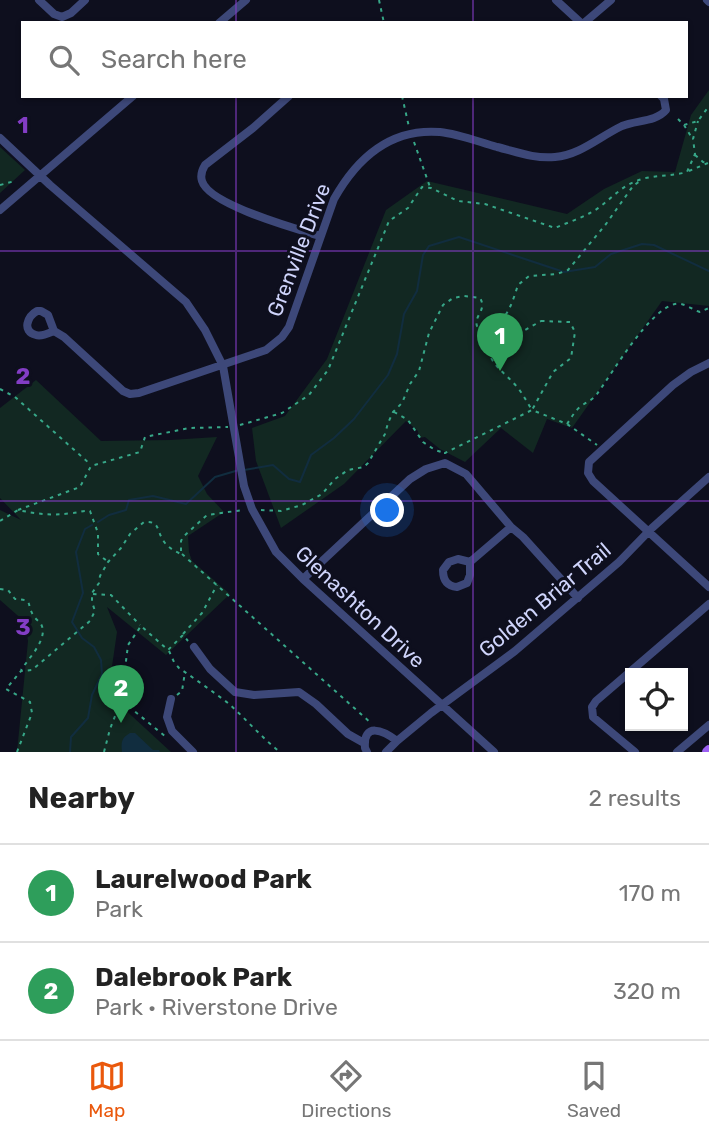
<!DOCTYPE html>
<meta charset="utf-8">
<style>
body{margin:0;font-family:Rubik,sans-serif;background:#f2f2f2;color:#222}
.controls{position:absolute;right:21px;bottom:21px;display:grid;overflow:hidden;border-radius:0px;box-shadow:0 2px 5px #0004}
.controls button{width:63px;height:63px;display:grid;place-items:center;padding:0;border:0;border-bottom:2px solid #e0e0e0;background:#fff;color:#222;font:35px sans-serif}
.you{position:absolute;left:388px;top:511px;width:24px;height:24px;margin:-18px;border:5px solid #fff;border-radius:50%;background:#1a73e8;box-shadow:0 0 0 10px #1a73e833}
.badge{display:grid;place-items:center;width:46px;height:46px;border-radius:50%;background:#ea580c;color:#fff;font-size:23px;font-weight:700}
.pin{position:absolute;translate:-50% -58px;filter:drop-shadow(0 2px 4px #0008)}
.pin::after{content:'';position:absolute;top:37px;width:24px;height:21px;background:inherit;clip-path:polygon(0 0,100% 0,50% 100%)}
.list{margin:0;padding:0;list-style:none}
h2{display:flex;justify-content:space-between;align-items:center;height:91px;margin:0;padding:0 28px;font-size:30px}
h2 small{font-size:23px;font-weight:400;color:#767676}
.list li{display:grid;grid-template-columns:46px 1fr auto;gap:21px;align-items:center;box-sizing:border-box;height:98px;padding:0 28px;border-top:2px solid #e0e0e0}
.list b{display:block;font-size:26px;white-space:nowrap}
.list p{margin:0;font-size:23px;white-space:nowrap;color:#767676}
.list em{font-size:23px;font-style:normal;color:#767676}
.icon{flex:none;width:38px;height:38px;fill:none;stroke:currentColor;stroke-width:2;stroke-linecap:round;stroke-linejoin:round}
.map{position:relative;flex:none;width:709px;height:752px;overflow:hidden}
.search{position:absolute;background:#fff;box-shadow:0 2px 5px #0004;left:21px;right:21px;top:21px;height:77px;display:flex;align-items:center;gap:18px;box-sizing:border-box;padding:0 24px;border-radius:0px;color:#767676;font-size:26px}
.sheet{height:287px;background:#fff}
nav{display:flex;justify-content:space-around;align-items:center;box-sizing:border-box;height:98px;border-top:2px solid #e0e0e0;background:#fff;font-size:19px;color:#767676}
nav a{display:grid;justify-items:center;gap:4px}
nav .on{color:#ea580c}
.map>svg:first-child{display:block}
.green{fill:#122822}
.water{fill:#112d3f}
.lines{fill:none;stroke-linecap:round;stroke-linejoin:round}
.stream{stroke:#112d3f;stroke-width:2}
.path{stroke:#37a788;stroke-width:2;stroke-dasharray:3.5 5;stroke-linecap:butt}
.minor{stroke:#3d4879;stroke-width:8}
.major{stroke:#9c60f2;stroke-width:10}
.grid{fill:none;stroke:#833dc5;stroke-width:2;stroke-opacity:0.55}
.labels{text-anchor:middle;stroke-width:6;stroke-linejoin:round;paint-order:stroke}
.street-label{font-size:21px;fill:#cfd4fb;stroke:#0e0f1e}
.grid-label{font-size:23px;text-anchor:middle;font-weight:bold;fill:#833dc5;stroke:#0e0f1e;stroke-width:6;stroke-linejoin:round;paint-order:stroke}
</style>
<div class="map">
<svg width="709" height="752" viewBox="0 0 709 752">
<rect width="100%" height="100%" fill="#0e0f1e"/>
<path class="green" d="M709 90V306L662 301 572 428 547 419 533 453 501 428 465 462 440 449 425 437 419 438 418 431 406 421 344 484 281 528 256 461 252 428 285 416 327 359 386 210 427 181 567 214 604 189 642 171 675 172 691 115Z
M0 147 25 170 0 193Z
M36 380 101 441 170 440 217 437 198 476 207 494 224 512 188 536 189 552 192 561 230 594 166 655 107 607 117 632 108 694 171 752H17L28 641 25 622 0 600V510L21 520 0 498V408Z"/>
<path class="water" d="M130 733H135L153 750H159L160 752H122C121 743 121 738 130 733Z"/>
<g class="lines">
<path class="stream" d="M244 470 273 465 289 479 300 482 311 455 334 438 354 419 388 375 397 354 404 314 417 291 423 255 429 246 459 237 564 272 595 267 611 254 642 244 654 245 709 271
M98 522 109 515 126 510 129 500 153 496 186 504 215 477 239 470
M70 752 71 737 88 718 92 695 102 674 101 660 94 647 82 638 72 622 83 593 76 552 85 529 92 525"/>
<path class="path" d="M379 0 384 23
M402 96 409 127
M678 119 684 125 698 121 709 106
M684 125 692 138
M414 142 430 187
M695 155 703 162 709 163
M689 171 708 163
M0 185 15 181
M541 321 570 322 575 332 571 358 553 372 532 410C527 402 523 394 517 387 504 371 487 364 488 342L520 333Z
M488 342 493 326C508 319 513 300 518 285L529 276 557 274 568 270 606 224 633 186 640 181
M0 389 15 397 90 464
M394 412 408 420 423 442 435 450 445 453
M567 424C571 418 575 411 580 407 586 402 593 400 597 394 613 372 649 310 675 304 684 302 692 310 700 312L709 308
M240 425 282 413 309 395 328 370 389 221 408 208 422 187 431 188 458 201 485 204 555 228C566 223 579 219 590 213 606 205 617 189 634 182 651 174 670 177 687 172L695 154 693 139 698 121
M445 454V453L532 410 567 424 597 445
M18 510 80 487 91 466 140 452 145 437 189 428 228 427
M261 510 281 511 302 505 322 494 335 479 348 470 364 467 368 463 385 434 388 423 393 412 402 403 410 384 419 371 429 333 443 305 453 298 464 296 480 298C490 314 461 320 489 338
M0 521 18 510C37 514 52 516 72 513 79 513 82 510 90 511L98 533V554L107 561
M182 554 371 723
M0 589 8 590 15 599C34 600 26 603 33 615 35 619 39 621 41 624 49 638 29 658 21 670
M93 594 111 595 140 625
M183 634 202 613 217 585
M169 651 174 662 179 668C195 679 212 691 228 703 246 719 261 737 280 752
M177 695 182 691 185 672
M122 701 166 737
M17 752 32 713 30 702 6 689 21 671 32 670 90 621 95 611 92 602V593L99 583 100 576 108 562 121 548 130 534 144 522C160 521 156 529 163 540 167 547 174 551 181 554V541L183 537 207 515 243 510
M104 752 110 729 121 701 128 645 141 626 168 650 183 635 188 641"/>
<path class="minor" d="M39 0 54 14 62 17 71 13 85 0
M556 0 581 23
M707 0 709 2
M219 23 246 0
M584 23 611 0
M289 96 253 128 205 165C202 170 200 175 202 181 209 205 297 229 320 236
M0 138 50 185 186 302 205 330 223 366 244 486 252 509 276 552 303 579 494 752
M0 210 133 96
M37 311H41L48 315 54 331C49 333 42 337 36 335 21 331 28 316 37 311Z
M54 331 64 337 123 391 130 394 139 393 266 350 282 337 289 327 334 199C357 158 391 128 440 132 459 134 479 142 497 147 517 152 534 159 555 157 580 155 599 137 622 126 636 120 656 122 666 110L664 99 661 96
M709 363 691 372 673 385 589 462 588 473 593 481 709 587
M470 562 458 559 449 562 443 570C443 580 447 586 457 587L467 583 470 575V562L511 527
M303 579 410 479 426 469 445 463 466 474 511 527 523 537 578 598
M194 647 210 669 235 692 254 695 299 692 316 704 348 734 364 743
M171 699 167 717 172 731 193 752
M367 752 365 748C363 722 383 730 397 741
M386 752 397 741 431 713 515 651 619 562 652 528 709 477
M635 752 593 717 592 707 596 701 709 604
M677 752 709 725"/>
<path class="major" d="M707 752 709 750"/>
</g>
<path class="grid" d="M236 0V23M473 0V23M236 96V752M473 96V752M0 251H709M0 501H709"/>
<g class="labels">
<g class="street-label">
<text transform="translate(299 250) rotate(-69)" y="7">Grenville Drive</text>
<text transform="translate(545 600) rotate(-40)" y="7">Golden Briar Trail</text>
<text transform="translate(360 607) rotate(43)" y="7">Glenashton Drive</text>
</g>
</g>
<g class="grid-label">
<text x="23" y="133">1</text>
<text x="23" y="384">2</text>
<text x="23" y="635">3</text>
</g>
</svg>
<div class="controls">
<button><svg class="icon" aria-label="locate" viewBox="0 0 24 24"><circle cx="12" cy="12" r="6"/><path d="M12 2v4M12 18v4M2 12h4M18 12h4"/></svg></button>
</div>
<div class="you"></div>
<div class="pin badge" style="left:500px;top:371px;background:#2e9e5b">1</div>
<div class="pin badge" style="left:121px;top:723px;background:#2e9e5b">2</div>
<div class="search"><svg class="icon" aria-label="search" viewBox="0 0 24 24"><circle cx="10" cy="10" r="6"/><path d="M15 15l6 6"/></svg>Search here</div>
</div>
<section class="sheet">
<h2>Nearby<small>2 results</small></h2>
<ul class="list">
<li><span class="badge" style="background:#2e9e5b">1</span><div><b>Laurelwood Park</b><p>Park</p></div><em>170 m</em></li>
<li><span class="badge" style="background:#2e9e5b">2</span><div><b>Dalebrook Park</b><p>Park · Riverstone Drive</p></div><em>320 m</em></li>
</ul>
</section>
<nav>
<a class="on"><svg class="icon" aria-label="map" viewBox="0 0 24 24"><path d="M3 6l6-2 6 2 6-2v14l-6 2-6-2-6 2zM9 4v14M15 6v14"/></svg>Map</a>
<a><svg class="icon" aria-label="directions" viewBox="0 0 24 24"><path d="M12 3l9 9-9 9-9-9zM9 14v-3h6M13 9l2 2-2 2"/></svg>Directions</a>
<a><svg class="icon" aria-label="saved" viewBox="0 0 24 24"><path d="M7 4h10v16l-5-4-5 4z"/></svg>Saved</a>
</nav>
